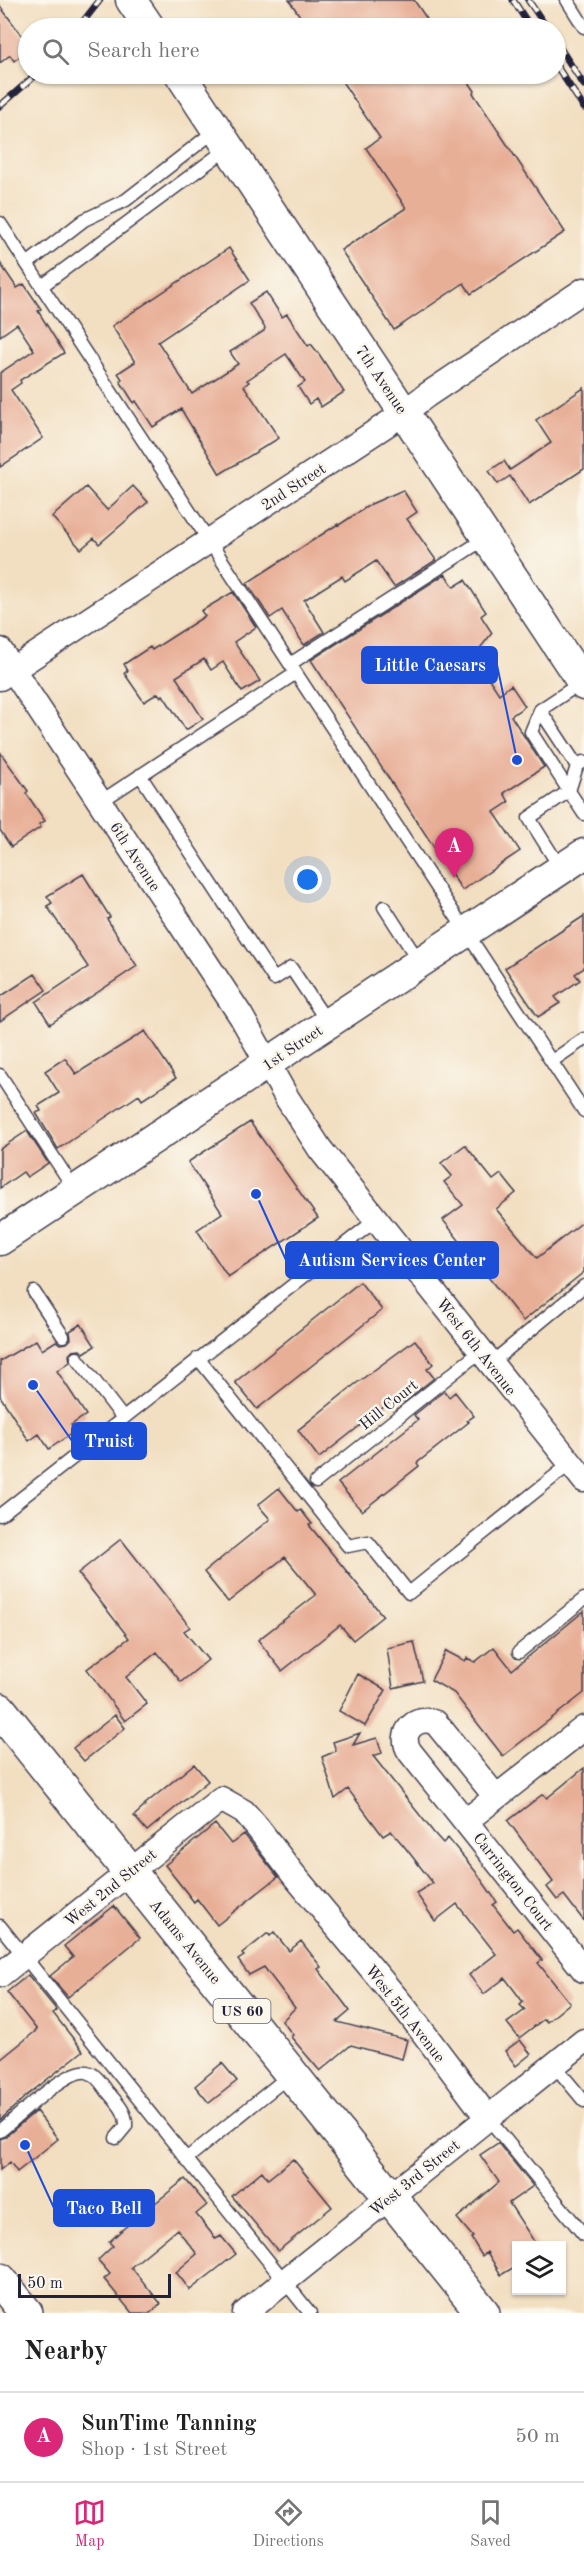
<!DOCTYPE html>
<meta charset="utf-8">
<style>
body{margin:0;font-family:"Old Standard TT",serif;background:#f2f2f2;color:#222}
.controls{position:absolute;right:18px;bottom:18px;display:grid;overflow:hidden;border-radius:0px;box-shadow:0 2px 4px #0004}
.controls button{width:54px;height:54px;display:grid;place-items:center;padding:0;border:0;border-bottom:2px solid #e0e0e0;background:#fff;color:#222;font:30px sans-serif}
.scale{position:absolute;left:18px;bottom:15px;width:153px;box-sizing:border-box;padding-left:6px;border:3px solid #22223b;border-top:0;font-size:16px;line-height:21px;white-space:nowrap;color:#22223b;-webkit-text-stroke:4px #fbf7ec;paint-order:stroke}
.you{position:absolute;left:308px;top:880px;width:21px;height:21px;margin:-15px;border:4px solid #fff;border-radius:50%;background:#1a73e8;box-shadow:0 0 0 9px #1a73e833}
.badge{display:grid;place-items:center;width:39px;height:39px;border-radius:50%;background:#db2777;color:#fff;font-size:20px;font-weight:700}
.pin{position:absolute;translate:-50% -50px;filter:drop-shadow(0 2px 3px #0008)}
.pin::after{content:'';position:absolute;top:32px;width:21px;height:18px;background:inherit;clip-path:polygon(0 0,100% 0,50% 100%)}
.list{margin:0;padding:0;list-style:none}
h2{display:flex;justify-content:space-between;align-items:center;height:78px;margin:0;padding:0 24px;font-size:26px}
h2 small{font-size:20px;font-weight:400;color:#767676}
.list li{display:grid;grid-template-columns:39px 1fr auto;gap:18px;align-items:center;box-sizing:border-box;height:90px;padding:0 24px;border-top:2px solid #e0e0e0}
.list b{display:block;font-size:22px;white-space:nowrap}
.list p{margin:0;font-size:20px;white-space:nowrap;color:#767676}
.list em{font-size:20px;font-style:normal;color:#767676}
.icon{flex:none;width:33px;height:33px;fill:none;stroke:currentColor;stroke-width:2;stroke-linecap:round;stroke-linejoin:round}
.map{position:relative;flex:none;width:584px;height:2313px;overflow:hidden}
.search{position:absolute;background:#fff;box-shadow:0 2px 4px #0004;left:18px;right:18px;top:18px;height:66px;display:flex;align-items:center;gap:15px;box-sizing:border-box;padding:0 21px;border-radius:33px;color:#767676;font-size:22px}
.sheet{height:168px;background:#fff}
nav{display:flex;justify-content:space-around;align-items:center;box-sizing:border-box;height:84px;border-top:2px solid #e0e0e0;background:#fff;font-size:16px;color:#767676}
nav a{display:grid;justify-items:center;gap:3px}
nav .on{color:#db2777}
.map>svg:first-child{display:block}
.building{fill:#e8af97}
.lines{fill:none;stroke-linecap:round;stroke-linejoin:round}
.service-casing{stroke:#413e4f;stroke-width:15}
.minor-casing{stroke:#413e4f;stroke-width:27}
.tertiary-casing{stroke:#413e4f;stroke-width:33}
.primary-casing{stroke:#413e4f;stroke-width:36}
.service{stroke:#fff;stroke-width:12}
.minor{stroke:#fff;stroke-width:24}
.tertiary{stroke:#fff;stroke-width:30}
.primary{stroke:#fff;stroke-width:33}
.rail-casing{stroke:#22223b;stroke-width:7}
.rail{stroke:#fbf7ec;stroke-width:4.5;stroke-dasharray:14;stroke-linecap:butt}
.labels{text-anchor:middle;stroke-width:5;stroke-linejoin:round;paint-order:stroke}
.shield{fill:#fbf7ec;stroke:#636270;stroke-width:1.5}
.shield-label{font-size:15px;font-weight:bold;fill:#22223b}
.street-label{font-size:16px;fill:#22223b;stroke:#fbf7ec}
.leader{fill:none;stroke:#1d4ed8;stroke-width:2}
.callout-dot{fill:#1d4ed8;stroke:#fbf7ec;stroke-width:2}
.callout{fill:#1d4ed8;stroke:#1d4ed8;stroke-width:2}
.callout-label{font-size:18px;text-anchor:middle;font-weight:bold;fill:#fff}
</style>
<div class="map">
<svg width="584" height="2313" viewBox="0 0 584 2313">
<rect width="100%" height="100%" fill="#fbf7ec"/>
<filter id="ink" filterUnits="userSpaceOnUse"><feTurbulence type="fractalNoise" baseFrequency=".0167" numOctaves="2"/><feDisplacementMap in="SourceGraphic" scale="12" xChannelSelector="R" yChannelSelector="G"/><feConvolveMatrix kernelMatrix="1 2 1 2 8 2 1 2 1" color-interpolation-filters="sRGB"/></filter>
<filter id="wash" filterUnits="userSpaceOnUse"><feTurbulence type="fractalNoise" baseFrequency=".008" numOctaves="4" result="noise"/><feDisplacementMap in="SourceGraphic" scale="24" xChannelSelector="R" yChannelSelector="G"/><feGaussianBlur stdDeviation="1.35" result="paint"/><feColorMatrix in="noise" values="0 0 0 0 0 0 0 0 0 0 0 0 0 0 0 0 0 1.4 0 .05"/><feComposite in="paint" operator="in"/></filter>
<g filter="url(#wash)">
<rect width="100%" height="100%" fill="#f2dec0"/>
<g id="blocks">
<path class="building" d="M289 0H414L433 28H308Z
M0 6 28 44V50L14 61 10 55 0 63Z
M337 74H463L475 91 473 93 565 232 471 294 464 283 394 330 341 250 406 208 366 148 380 138Z
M229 248 250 280 158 342 192 394 238 364 230 352 264 331 265 328 249 303 266 292 282 317 287 314 308 346 311 344 319 354 344 392 321 407 316 399 309 404 298 387 305 382 286 354 247 380 249 382 244 386 279 438 220 474 181 409 153 427 136 401 134 403 120 381 122 379 118 373 135 362 112 326Z
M0 263 17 288 24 284 41 309 38 311 64 353 20 380 21 383 11 390 43 438 0 467V373L34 350 17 324 0 336Z
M584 388V469L529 505 510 476 498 484 489 471 504 461 510 470 551 443 536 420Z
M133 486 148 502 99 544 94 538 81 549 52 517 86 487 107 510Z
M403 490 417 512 407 519 436 560 394 587 376 561 345 581 342 576 304 600 324 632 304 645 282 610 270 618 247 583 338 524 339 525 371 504Z
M445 574 454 587 465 580 486 612 481 616 492 633 474 656 499 694 511 685 525 706 511 716 544 767 504 793 509 802 494 812 520 851 462 890 311 660Z
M233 592 256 627 234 642 260 681 242 692 223 662 211 670 204 659 176 677 203 719 186 730 163 695 161 697 158 693 144 702 124 673 128 671 124 664 150 647 152 650 205 616 201 611Z
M0 752 28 791 26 793 45 821 39 824 41 827 11 847 0 830Z
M83 874 110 917 107 919 137 966 50 1024 36 1002 88 967 47 906 52 903 47 896Z
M584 916V968L575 974 580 980 555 997 560 1003 538 1017 505 968Z
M35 974 46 990 0 1021V997Z
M145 1031 176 1078 142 1100 139 1095 58 1149 36 1113 41 1111 38 1106 59 1093 45 1071 65 1058 76 1074Z
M250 1122 318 1218 228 1277 197 1230 222 1213 188 1162Z
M27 1131 48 1163 27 1177 23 1172 0 1188V1149Z
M465 1145 493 1180 501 1174 516 1193 496 1209 537 1258 584 1221V1272L523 1321 443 1220 463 1205 444 1182 452 1176 441 1163Z
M360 1282 382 1310 257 1409 235 1382Z
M81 1324 95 1346 84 1353 80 1350 72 1351 69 1355 70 1362 57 1371 86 1415 71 1425 75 1431 49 1449 39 1434 29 1441 0 1396V1361L36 1340 42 1350 56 1341 60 1344 67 1343 71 1339 70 1331Z
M415 1340 433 1364 427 1369 434 1378 404 1402 399 1395 319 1458 298 1430 354 1385Z
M444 1391 449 1397 455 1392 474 1416 467 1421 469 1422 417 1463 419 1466 362 1511 338 1483 418 1420 414 1415Z
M279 1488 298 1512 301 1510 312 1524 309 1525 383 1616 353 1640 340 1625 282 1671 258 1640 316 1595 285 1557 228 1602 204 1572 270 1519 258 1505Z
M121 1539 190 1627 184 1631 208 1660 181 1682 157 1652 126 1677 147 1704 125 1721 87 1669 129 1638 78 1573Z
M584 1611V1693L503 1756 454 1693 431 1680 446 1651 465 1661 467 1658 475 1662 494 1647 512 1670Z
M414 1642 423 1681 393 1688 387 1648Z
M358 1674 386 1690 365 1726 339 1711Z
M115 1715 125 1728 84 1761 73 1748Z
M360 1733 353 1745 377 1738 382 1753 373 1756 434 1833 443 1843 448 1838 476 1872 497 1902 493 1905 513 1931 517 1928 542 1960 538 1963 570 2003 547 2022 544 2019 519 2038 507 2023 525 2010 520 2005 523 2002 505 1978 484 1994 469 1975 496 1954 457 1904 435 1921 416 1893 433 1883 404 1846 391 1831 383 1836 348 1789 335 1799 322 1757 336 1751 333 1742Z
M194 1764 208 1781 147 1831 134 1816 145 1806 144 1805Z
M584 1768V1921L564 1895 557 1900 547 1887 553 1882 508 1821 543 1794 547 1798Z
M215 1824 231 1844 244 1834 278 1877 217 1925 197 1899 194 1902 165 1865Z
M114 1906 140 1938 68 1997 50 1976 73 1957 64 1946Z
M274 1932 289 1951 301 1941 321 1967 318 1969 350 2011 337 2022 407 2040 402 2059 351 2045 320 2071 291 2037 293 2035 282 2021 295 2008 264 1967 249 1975 238 1960 244 1956 242 1954 268 1933 270 1936Z
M28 1975 55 2008 56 2011 53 2013 83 2051 25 2097 0 2120V2060L37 2030 7 1992Z
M520 2040 531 2054 516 2066 505 2051Z
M222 2063 237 2081 209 2103 195 2086Z
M36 2111 58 2139 17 2172 10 2162 0 2170V2139L5 2137Z
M498 2143 533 2186 509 2203 537 2246H516V2266L501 2275 487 2252 482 2256 471 2238 473 2237 457 2218 499 2182 480 2155Z
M293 2159 332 2207 278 2251 232 2196 262 2171 268 2179Z
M185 2179 207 2205 196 2214 216 2239 221 2236 236 2254 190 2290 176 2272 197 2254 177 2229 131 2267 161 2304 150 2313H132L104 2279 110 2274 98 2260 113 2246 109 2242 123 2229Z"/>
</g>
</g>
<g filter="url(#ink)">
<use href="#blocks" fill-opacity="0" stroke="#413e4f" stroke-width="1.5"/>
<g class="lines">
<defs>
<path id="service" d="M567 0 584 27
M0 223 584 1111
M27 264 84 220 126 200 216 130
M42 286 228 148
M290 664 486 538
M540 710 531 732 569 791 529 818 561 869
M583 762 577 766 569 791 584 814
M577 766 540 710 582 682
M140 775 274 979 291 968 328 1023
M100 802 296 673
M384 907 420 963
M552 1061 584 1039
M0 1075 75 1190
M34 1292 63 1336
M77 1358 123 1418
M198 1358 348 1546 368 1542 409 1593 571 1463
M491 1363 584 1286
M316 1482 481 1351
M0 1515 377 1219
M519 1652 584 1599
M0 1926 310 2313
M554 2065 584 2101
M487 2117 584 2235
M0 2131C17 2118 67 2068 87 2072 96 2074 102 2084 107 2091 116 2102 127 2111 126 2126L116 2138
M186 2159 290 2075"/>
<path id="minor" d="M0 650 241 1016 287 1098 320 1149 584 1480
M0 678 392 421 427 395 584 290
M496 1797 436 1723C416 1714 397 1733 410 1752L584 1970
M466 1821 584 1728
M0 1975 221 1799 244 1812 257 1827 293 1874 407 2011 487 2117
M245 2313 584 2041"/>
<path id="tertiary" d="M131 0 150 28
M180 74 584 685
M0 1240 584 854"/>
<path id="primary" d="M0 1710 483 2313
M0 2280 26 2313"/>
</defs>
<use href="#service" class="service-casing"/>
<use href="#minor" class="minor-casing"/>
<use href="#tertiary" class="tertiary-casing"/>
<use href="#primary" class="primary-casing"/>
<use href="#service" class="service"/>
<use href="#minor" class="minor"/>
<use href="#tertiary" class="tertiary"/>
<use href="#primary" class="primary"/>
<defs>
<path id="rail" d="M513 0 531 28
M528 0 547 28
M78 28 100 0
M556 42 584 85
M556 65 584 108
M0 106 37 74"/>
</defs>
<use href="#rail" class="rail-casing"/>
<use href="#rail" class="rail"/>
</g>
</g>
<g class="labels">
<rect class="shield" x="213.5" y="1999" width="57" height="24" rx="4.5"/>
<g class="shield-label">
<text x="242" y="2016">US 60</text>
</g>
<g class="street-label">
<text transform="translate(382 379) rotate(56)" y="6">7th Avenue</text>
<text transform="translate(293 486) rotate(-33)" y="6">2nd Street</text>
<text transform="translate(136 856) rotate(57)" y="6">6th Avenue</text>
<text transform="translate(292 1047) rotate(-34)" y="6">1st Street</text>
<text transform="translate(477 1346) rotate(52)" y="6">West 6th Avenue</text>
<text transform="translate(388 1404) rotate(-39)" y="6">Hill Court</text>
<text transform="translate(514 1881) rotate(52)" y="6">Carrington Court</text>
<text transform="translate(110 1887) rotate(-39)" y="6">West 2nd Street</text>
<text transform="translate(186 1941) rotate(51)" y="6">Adams Avenue</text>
<text transform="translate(406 2013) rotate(52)" y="6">West 5th Avenue</text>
<text transform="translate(414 2177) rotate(-39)" y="6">West 3rd Street</text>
</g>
</g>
<path class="leader" d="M517 760L497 665M256 1194L286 1260M33 1385L72 1441M25 2145L54 2208"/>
<g class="callout-dot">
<circle cx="517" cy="760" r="6"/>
<circle cx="256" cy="1194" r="6"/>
<circle cx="33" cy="1385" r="6"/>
<circle cx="25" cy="2145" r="6"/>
</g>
<g class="callout">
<rect x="362" y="647" width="135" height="36" rx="6"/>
<rect x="286" y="1242" width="212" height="36" rx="6"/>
<rect x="72" y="1423" width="74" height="36" rx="6"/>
<rect x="54" y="2190" width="100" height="36" rx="6"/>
</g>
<g class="callout-label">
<text x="430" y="671">Little Caesars</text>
<text x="392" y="1266">Autism Services Center</text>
<text x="109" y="1447">Truist</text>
<text x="104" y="2214">Taco Bell</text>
</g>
</svg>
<div class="controls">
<button><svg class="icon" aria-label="layers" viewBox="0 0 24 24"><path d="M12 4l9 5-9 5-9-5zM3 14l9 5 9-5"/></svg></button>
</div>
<div class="scale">50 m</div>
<div class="you"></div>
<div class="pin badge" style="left:454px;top:878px">A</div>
<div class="search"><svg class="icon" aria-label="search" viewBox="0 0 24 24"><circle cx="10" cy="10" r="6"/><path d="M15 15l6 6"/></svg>Search here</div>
</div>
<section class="sheet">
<h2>Nearby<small></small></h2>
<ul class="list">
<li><span class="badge">A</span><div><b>SunTime Tanning</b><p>Shop · 1st Street</p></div><em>50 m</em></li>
</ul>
</section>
<nav>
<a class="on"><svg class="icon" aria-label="map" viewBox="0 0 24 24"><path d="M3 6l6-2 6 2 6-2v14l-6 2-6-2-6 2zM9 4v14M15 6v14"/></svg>Map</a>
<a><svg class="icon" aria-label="directions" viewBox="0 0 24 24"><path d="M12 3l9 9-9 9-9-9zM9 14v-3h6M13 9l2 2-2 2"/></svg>Directions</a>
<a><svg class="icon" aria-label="saved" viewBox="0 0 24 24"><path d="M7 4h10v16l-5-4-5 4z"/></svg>Saved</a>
</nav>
